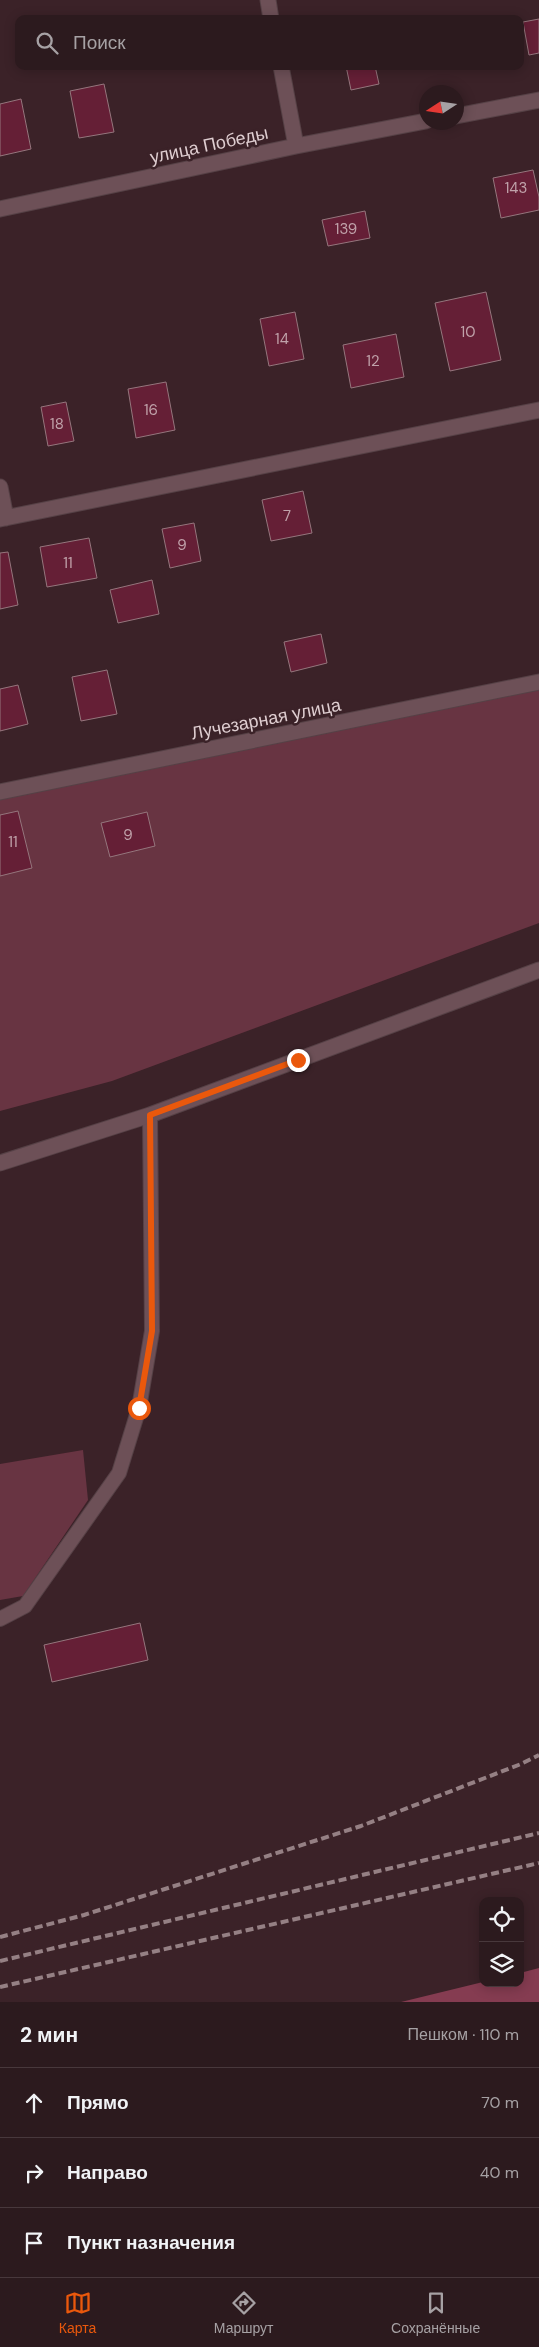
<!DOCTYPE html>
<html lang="ru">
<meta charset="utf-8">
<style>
body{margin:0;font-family:"DM Sans",sans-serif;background:#342327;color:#f1f3f6}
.controls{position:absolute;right:15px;bottom:15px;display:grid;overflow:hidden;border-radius:10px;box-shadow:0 2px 12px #0003}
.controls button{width:45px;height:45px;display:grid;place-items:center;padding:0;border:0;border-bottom:1px solid #48383c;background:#2c1a1e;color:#f1f3f6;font:25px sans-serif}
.compass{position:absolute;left:419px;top:85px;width:45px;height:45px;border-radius:50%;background:#2c1a1e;box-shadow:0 2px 12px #0003;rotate:258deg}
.stop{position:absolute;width:15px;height:15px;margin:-11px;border:4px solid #ea580c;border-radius:50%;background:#fff}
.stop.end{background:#ea580c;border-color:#fff;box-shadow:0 1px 5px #0008}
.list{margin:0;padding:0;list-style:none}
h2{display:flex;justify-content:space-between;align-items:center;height:65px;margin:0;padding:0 20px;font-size:21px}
h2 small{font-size:16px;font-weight:400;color:#a6a1a4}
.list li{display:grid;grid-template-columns:32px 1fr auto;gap:15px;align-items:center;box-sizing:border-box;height:70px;padding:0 20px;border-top:1px solid #48383c}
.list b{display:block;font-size:19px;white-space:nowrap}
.list em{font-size:16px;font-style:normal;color:#a6a1a4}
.icon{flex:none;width:28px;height:28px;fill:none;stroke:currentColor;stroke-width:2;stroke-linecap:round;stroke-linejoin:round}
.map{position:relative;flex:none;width:539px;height:2002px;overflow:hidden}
.search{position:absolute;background:#2c1a1e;box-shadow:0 2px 12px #0003;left:15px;right:15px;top:15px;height:55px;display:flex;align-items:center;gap:12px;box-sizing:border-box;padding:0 18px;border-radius:10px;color:#a6a1a4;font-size:19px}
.sheet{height:275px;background:#2c1a1e}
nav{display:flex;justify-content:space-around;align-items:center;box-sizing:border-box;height:70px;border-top:1px solid #48383c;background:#2c1a1e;font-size:14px;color:#a6a1a4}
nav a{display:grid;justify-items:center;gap:2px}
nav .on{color:#ea580c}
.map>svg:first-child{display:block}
.green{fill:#683442}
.forest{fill:#853c51}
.building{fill:#651f36;stroke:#95767d}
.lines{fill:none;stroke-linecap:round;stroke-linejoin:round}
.lane-casing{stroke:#564146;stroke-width:16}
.street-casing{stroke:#564146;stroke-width:17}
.lane{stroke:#6d5057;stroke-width:14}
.street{stroke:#6d5057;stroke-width:15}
.rail{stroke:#958084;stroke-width:4;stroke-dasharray:8 4;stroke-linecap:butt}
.route{stroke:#ea580c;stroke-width:6}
.labels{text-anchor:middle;stroke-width:5;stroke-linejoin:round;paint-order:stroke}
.number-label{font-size:15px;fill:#c0a2aa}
.street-label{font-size:18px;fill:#decdd0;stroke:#3b2228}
</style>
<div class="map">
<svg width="539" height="2002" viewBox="0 0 539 2002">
<rect width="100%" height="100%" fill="#3b2228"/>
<path class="green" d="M539 683V923L112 1081 0 1111V795Z
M83 1450 88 1500 23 1596 0 1600V1464Z"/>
<path class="forest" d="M539 1968V2002H401L483 1982 520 1983V1973Z"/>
<path class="building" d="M539 19V53L529 55 523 22Z
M346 66H375L379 84 351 90Z
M104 84 114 132 79 138 70 91Z
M21 99 31 149 0 156V104Z
M533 170 539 197V210L501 218 493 178Z
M365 211 370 238 328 246 322 220Z
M486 292 501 360 450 371 435 303Z
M295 312 304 359 269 366 260 319Z
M396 334 404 377 351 388 343 345Z
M166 382 175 430 136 438 128 389Z
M66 402 74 441 48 446 41 407Z
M303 491 312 533 271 541 262 500Z
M194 523 201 561 170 568 162 529Z
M89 538 97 578 47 587 40 547Z
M8 552 18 605 0 609V553Z
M152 580 159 614 118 623 110 590Z
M321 634 327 663 291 672 284 642Z
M107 670 117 714 81 721 72 677Z
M18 685 28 724 0 731V689Z
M18 811 32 868 0 876V815Z
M147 812 155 846 110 857 101 823Z
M140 1623 148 1660 52 1682 44 1645Z"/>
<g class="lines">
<defs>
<path id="lane" d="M0 1619 25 1606 119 1473 139 1408 152 1331 150 1115"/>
<path id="street" d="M268 0 271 19
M281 66 296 146
M456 116 539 100
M0 209 296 146 426 121
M0 487 6 518
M0 519 539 410
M0 792 539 682
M0 1163 150 1115 539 970"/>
</defs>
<use href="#lane" class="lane-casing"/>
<use href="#street" class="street-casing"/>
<use href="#lane" class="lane"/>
<use href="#street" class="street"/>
<path class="rail" d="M0 1937 84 1915 361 1826 521 1764 539 1755
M0 1961 539 1833
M0 1987 539 1863"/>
</g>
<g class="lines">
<path class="route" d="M139 1408 152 1331 150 1115 298 1060"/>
</g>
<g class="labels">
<g class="number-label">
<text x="516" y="193">143</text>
<text x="346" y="234">139</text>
<text x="468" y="337">10</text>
<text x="282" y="344">14</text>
<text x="373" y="366">12</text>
<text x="151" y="415">16</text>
<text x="57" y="429">18</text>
<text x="287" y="521">7</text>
<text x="182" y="550">9</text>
<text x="68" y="568">11</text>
<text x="128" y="840">9</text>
<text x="13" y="847">11</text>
</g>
<g class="street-label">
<text transform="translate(209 145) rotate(-12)" y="6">улица Победы</text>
<text transform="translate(266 719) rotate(-11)" y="6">Лучезарная улица</text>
</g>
</g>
</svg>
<div class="controls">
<button><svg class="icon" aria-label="locate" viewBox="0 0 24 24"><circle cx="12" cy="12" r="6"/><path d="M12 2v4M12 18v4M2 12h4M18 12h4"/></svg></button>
<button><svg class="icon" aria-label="layers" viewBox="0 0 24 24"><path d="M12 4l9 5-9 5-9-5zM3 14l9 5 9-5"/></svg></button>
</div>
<svg class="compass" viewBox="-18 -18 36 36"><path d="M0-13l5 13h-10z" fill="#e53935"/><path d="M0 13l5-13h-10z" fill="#a6a1a4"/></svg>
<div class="stop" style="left:139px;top:1408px"></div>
<div class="stop end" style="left:298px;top:1060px"></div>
<div class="search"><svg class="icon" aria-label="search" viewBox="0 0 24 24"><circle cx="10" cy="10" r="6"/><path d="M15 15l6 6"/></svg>Поиск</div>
</div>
<section class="sheet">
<h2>2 мин<small>Пешком · 110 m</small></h2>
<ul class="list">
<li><svg class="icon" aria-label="ahead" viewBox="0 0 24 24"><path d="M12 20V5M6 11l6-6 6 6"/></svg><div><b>Прямо</b></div><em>70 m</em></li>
<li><svg class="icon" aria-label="right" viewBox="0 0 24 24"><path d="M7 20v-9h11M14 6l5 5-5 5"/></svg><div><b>Направо</b></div><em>40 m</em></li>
<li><svg class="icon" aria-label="arrive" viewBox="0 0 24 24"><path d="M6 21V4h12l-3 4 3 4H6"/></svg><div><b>Пункт назначения</b></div></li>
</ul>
</section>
<nav>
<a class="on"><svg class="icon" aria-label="map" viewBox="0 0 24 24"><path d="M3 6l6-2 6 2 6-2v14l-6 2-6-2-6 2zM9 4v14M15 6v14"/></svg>Карта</a>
<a><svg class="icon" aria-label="directions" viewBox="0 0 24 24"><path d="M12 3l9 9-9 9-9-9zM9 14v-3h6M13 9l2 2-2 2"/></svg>Маршрут</a>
<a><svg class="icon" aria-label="saved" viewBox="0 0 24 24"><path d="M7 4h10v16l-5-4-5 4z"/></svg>Сохранённые</a>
</nav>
